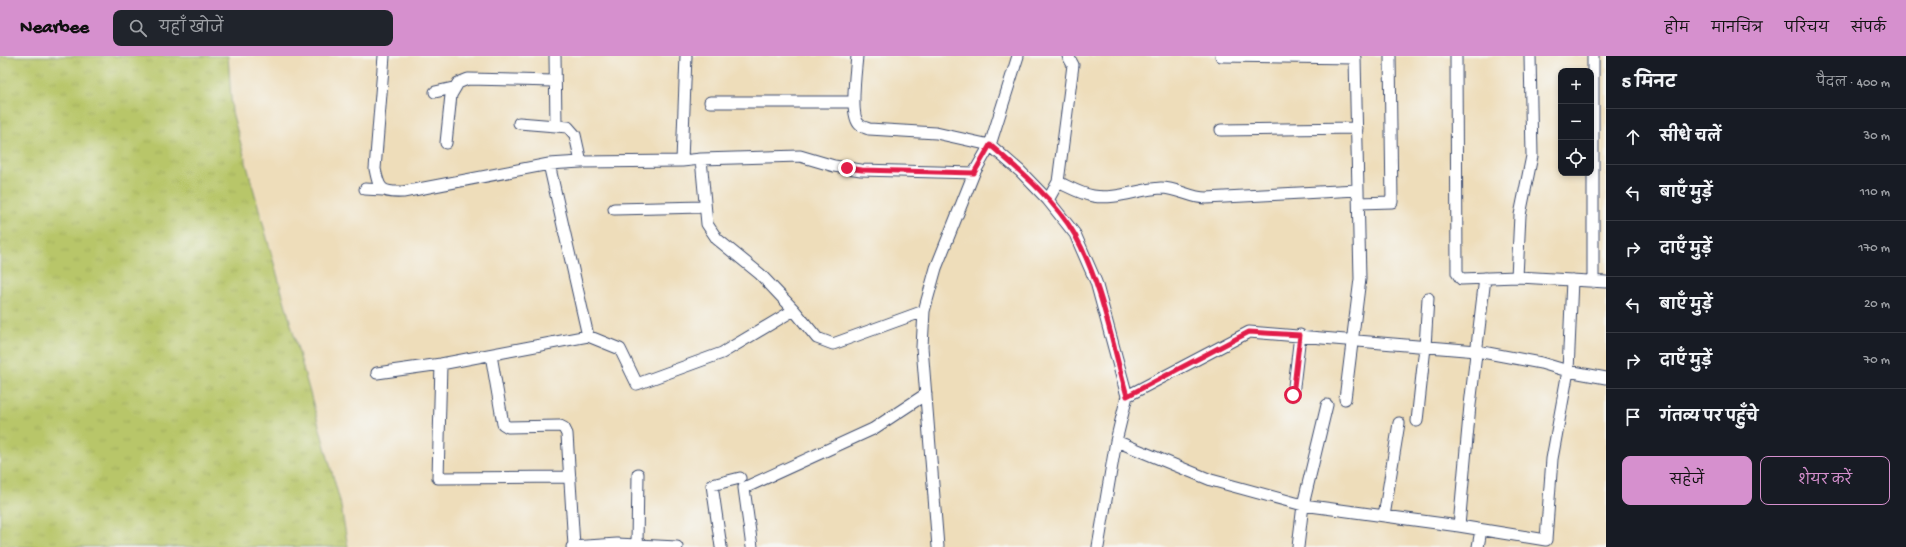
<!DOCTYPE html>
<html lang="hi">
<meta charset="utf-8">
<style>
body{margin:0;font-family:"Gochi Hand","Playpen Sans Deva",sans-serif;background:#20242c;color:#f1f3f6}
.controls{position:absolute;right:12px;top:12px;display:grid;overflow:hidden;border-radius:8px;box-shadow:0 2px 6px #0003}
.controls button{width:36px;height:36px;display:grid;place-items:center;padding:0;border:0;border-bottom:1px solid #363941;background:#171b24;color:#f1f3f6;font:20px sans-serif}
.stop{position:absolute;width:12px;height:12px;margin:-9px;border:3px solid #e11d48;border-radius:50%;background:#fff}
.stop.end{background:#e11d48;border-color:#fff;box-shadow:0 1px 4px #0008}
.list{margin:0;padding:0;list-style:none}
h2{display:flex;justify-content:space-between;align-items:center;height:52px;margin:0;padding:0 16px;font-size:17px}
h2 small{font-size:13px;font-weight:400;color:#9ea1a6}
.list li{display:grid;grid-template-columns:26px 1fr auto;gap:12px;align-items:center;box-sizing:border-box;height:56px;padding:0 16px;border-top:1px solid #363941}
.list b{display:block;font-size:15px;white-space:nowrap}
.list em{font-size:13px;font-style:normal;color:#9ea1a6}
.actions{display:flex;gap:8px;padding:12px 16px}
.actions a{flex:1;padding:9px 0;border:1px solid #d690ce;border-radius:8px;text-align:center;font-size:14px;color:#d690ce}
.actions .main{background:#d690ce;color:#111}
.icon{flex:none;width:22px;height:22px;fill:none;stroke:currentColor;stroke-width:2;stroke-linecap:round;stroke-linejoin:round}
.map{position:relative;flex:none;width:1606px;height:491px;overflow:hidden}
header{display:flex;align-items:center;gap:24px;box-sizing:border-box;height:56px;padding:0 20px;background:#d690ce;color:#111}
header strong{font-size:19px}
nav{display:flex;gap:22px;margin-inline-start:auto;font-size:14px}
.search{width:280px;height:36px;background:#20242c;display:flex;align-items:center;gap:10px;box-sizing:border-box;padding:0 14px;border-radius:8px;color:#9ea1a6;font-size:15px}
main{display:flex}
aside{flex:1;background:#171b24}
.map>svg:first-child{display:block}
.grass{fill:url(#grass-tufts);stroke:#6a7a64}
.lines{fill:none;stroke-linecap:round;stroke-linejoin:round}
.minor-casing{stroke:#3b496c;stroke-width:13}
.minor{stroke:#fff;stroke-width:11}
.route{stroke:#e11d48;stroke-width:5}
</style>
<header>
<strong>Nearbee</strong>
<div class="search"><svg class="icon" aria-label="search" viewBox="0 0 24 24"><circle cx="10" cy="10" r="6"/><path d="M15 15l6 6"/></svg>यहाँ खोजें</div>
<nav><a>होम</a><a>मानचित्र</a><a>परिचय</a><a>संपर्क</a></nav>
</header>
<main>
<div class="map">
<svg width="1606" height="491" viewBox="0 0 1606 491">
<defs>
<pattern id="grass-tufts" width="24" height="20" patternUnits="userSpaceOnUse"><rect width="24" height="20" fill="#b8c669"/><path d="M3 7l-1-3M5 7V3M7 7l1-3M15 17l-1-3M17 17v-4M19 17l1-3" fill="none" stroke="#9eaa5d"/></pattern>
</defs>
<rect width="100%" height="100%" fill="#f6f6f2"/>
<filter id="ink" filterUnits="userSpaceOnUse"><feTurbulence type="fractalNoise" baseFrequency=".025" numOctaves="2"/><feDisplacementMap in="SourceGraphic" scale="8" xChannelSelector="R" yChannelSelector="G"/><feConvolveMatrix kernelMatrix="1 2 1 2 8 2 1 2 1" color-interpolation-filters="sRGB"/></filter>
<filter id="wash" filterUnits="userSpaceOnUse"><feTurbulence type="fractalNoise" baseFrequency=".012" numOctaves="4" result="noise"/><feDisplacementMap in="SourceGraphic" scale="16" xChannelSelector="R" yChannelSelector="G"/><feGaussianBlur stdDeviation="0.9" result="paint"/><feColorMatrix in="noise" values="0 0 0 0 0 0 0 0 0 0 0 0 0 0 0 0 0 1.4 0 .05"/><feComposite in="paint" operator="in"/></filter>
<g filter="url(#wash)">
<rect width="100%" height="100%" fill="#eeddba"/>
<path class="grass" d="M0 0H228L232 56 340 445 348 491H0Z"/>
</g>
<g filter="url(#ink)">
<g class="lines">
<defs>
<path id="minor" d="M384 0 375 113C379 133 381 137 403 136L549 108 581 106 682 105 701 103 800 100 834 110 861 114 974 117
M555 0 556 69
M857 0C856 14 849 61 860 69 862 71 867 72 869 73L936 77 990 89 1020 115 1048 144 1075 178 1096 226 1127 340 1249 276 1477 295 1541 307 1568 315 1606 322
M1221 0 1355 2 1360 223 1345 343
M1456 0 1457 217 1461 223 1517 221 1606 226
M1593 0V226
M435 36 453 32
M710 46H854
M519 67 568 71 575 79 581 106
M1221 74 1357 72
M446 87 451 39 458 27 468 23 554 25
M701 103 707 168 717 183 760 218 794 254 817 282 833 288 924 255
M682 105 686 0
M549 108 588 280 620 293 637 328 722 297 794 254
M1058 126C1069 131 1081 138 1093 140 1115 144 1139 133 1161 132 1177 132 1191 142 1206 142L1357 134
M365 133 383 134
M1048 144 1058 126 1073 9 1068 0
M1359 147 1392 146 1390 0
M614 153 705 151
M1517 221 1520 159 1532 100 1530 0
M491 299 503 368 508 371 560 370 564 372 567 378 574 490
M441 308 438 422 570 421
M377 317 441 308 588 280
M1293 339 1300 279
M1417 365 1425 291 1428 242
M1116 385 1211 424 1303 449 1459 470 1546 484 1552 403 1568 315 1572 224
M1384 460 1399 367
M1459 470 1470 349 1485 222
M637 489 638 418
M572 491 617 488 677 491
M721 491 712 429 740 422
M752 491 744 432 873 373 926 338
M938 491 922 291 924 255 936 212 974 117 990 89 1018 0
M1098 491 1116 385 1127 340
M1298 491 1303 449 1327 349
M1478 491 1481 474"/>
</defs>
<use href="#minor" class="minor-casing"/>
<use href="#minor" class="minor"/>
</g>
</g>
<g class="lines" filter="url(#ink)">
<path class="route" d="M847 112 862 114 974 117 990 89C1019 114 1056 145 1075 179 1102 228 1112 287 1127 340L1249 276 1300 279 1293 339"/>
</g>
</svg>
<div class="controls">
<button>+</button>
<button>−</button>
<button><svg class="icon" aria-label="locate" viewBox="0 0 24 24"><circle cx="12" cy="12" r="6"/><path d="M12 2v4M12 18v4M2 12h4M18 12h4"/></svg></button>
</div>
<div class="stop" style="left:1293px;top:339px"></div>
<div class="stop end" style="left:847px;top:112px"></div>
</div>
<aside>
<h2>5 मिनट<small>पैदल · 400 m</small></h2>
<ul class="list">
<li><svg class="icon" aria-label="ahead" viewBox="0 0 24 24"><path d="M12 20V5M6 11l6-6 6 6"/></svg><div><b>सीधे चलें</b></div><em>30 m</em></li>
<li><svg class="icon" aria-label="left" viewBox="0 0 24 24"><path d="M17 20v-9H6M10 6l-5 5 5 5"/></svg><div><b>बाएँ मुड़ें</b></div><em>110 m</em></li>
<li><svg class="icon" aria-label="right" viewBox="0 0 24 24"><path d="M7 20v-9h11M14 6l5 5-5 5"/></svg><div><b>दाएँ मुड़ें</b></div><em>170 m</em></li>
<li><svg class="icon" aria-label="left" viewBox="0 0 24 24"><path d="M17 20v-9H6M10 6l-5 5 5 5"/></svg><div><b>बाएँ मुड़ें</b></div><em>20 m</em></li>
<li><svg class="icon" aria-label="right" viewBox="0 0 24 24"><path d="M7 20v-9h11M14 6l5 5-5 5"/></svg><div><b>दाएँ मुड़ें</b></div><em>70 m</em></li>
<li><svg class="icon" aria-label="arrive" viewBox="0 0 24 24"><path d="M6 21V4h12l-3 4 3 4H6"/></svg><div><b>गंतव्य पर पहुँचे</b></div></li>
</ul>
<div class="actions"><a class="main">सहेजें</a><a>शेयर करें</a></div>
</aside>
</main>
